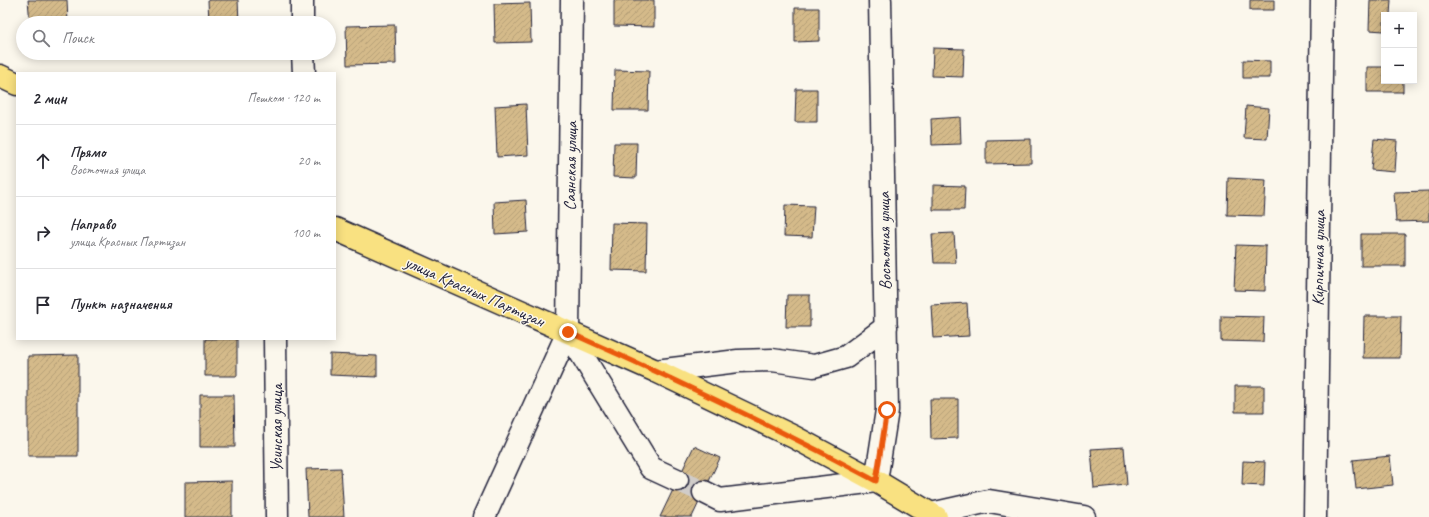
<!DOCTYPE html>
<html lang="ru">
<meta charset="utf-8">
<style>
body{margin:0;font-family:Caveat,sans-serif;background:#f2f2f3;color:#2b2b33}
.controls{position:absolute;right:12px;top:12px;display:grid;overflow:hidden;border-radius:0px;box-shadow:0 2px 10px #0003}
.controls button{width:36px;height:36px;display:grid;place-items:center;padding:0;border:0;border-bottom:1px solid #e1e1e2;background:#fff;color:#2b2b33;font:20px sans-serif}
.stop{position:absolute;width:12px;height:12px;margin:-9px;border:3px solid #ea580c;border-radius:50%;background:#fff}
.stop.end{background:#ea580c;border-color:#fff;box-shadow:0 1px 4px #0008}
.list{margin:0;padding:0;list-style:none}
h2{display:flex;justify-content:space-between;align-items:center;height:52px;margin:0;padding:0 16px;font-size:17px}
h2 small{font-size:13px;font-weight:400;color:#7c7c81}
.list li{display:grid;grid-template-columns:26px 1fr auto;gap:12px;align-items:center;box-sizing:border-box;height:72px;padding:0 16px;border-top:1px solid #e1e1e2}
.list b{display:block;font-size:15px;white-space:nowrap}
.list p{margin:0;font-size:13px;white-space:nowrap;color:#7c7c81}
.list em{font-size:13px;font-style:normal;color:#7c7c81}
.icon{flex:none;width:22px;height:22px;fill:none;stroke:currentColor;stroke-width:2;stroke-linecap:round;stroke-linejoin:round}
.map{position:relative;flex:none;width:1429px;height:517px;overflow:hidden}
.search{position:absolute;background:#fff;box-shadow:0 2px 10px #0003;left:16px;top:16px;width:320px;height:44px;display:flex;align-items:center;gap:10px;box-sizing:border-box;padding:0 14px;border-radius:22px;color:#7c7c81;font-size:15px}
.panel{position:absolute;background:#fff;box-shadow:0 2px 10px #0003;left:16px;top:72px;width:320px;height:268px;border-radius:0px}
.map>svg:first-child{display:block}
.building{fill:url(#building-hatch);stroke:#22223b}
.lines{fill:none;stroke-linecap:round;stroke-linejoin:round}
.minor-tunnel{stroke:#d0ccc9;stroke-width:22;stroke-dasharray:22 11;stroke-linecap:butt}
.minor-casing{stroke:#22223b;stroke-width:25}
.major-casing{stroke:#22223b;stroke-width:25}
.minor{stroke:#fbf7ec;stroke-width:22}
.major{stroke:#f9e181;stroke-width:22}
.route{stroke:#ea580c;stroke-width:5}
.labels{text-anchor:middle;stroke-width:3;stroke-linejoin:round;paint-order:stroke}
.street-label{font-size:17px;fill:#22223b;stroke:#fbf7ec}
</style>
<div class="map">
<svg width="1429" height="517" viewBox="0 0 1429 517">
<defs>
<pattern id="building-hatch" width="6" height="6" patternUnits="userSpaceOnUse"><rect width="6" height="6" fill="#d4ba8a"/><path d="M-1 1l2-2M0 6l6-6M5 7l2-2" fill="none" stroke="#b6a078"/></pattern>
</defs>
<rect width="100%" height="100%" fill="#fbf7ec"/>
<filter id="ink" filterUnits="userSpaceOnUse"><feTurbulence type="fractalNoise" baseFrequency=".025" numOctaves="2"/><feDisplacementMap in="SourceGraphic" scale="8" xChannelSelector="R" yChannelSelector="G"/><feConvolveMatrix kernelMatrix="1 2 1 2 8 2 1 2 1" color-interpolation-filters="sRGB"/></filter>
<g filter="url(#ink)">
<path class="building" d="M28 0H67L68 23H30Z
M208 0H238L239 23H209Z
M614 0H654V27L614 26Z
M1250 0H1274V10H1250Z
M1370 0H1391L1390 15H1384V31L1369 30Z
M530 3 531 42 495 43 494 4Z
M795 8H819V41L795 42Z
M395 25 396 64 347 65 346 26Z
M933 48 964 49 963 77 932 76Z
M1243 60 1270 61V78H1243Z
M1367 67H1384V81H1403V92H1367Z
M615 70 649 71 648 110H614Z
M796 89H817V122H795Z
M526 104 528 155 497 157 495 106Z
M1246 106 1269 108 1267 139 1244 138Z
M960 117 961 144 932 145 931 119Z
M1031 139V163L986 164V140Z
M1374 139 1397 141 1395 172 1371 170Z
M614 143H637L636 178 613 177Z
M1228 178 1266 180 1264 216 1227 215Z
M933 185 965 186 964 210H933Z
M1429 191V221L1396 222 1394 192Z
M526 200 528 232 495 234 494 202Z
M785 205 814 206 812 237 784 236Z
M612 223 647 224 646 271 611 270Z
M954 233 956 263H934L932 234Z
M1361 234H1405V266H1361Z
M1236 245 1266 246 1265 291 1234 290Z
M787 295H810V327H786Z
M967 303 969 336 933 338 931 305Z
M1221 316 1264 317 1263 342 1221 341Z
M1364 316H1401L1400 358H1363Z
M205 339H237V376H205Z
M330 354 377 356V377L330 375Z
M78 355V456H28V356Z
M1235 386H1264V412H1235Z
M200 395H234L235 447H200Z
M930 399H958V438L931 439Z
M694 446 720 458 692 517H660Z
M1124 447 1127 485 1094 488 1091 449Z
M1390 456 1393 485 1356 489 1353 460Z
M1243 461 1265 462 1264 486 1242 485Z
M341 468 344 517H308L306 469Z
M232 481V517H185V482Z"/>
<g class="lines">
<path class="minor-tunnel" d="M677 480 704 492"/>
<defs>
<path id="minor" d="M302 0V23
M303 53 304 73
M568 332 651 468 677 480
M275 339 277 517
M656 371 738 361 772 360 814 366 846 357 886 327
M704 492 720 500 876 481 887 410 880 0
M931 514 989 501 1084 517
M484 517 568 332 572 0
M1315 517 1322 0"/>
<path id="major" d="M0 76 17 84
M335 229 656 371 794 437 876 481 936 517"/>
</defs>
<use href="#minor" class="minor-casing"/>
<use href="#major" class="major-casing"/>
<use href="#minor" class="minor"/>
<use href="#major" class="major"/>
</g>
</g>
<g class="lines" filter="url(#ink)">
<path class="route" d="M568 332C673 378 775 427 876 481L887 410"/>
</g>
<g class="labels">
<g class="street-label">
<text transform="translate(570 166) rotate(-89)" y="6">Саянская улица</text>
<text transform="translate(884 241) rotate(-91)" y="6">Восточная улица</text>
<text transform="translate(1318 258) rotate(-89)" y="6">Кирпичная улица</text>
<text transform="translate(475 291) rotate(24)" y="6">улица Красных Партизан</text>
<text transform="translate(276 428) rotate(-90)" y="6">Усинская улица</text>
</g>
</g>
</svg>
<div class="controls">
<button>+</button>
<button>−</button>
</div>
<div class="stop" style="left:887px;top:410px"></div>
<div class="stop end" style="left:568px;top:332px"></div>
<div class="search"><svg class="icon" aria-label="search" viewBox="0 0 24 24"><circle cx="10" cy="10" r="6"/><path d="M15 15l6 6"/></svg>Поиск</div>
<section class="panel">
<h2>2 мин<small>Пешком · 120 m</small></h2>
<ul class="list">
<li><svg class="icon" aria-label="ahead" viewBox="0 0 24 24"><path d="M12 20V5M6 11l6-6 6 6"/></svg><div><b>Прямо</b><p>Восточная улица</p></div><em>20 m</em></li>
<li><svg class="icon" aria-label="right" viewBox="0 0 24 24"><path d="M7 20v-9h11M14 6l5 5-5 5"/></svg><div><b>Направо</b><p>улица Красных Партизан</p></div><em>100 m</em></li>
<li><svg class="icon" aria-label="arrive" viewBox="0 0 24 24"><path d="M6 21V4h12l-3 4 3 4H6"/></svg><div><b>Пункт назначения</b></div></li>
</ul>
</section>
</div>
